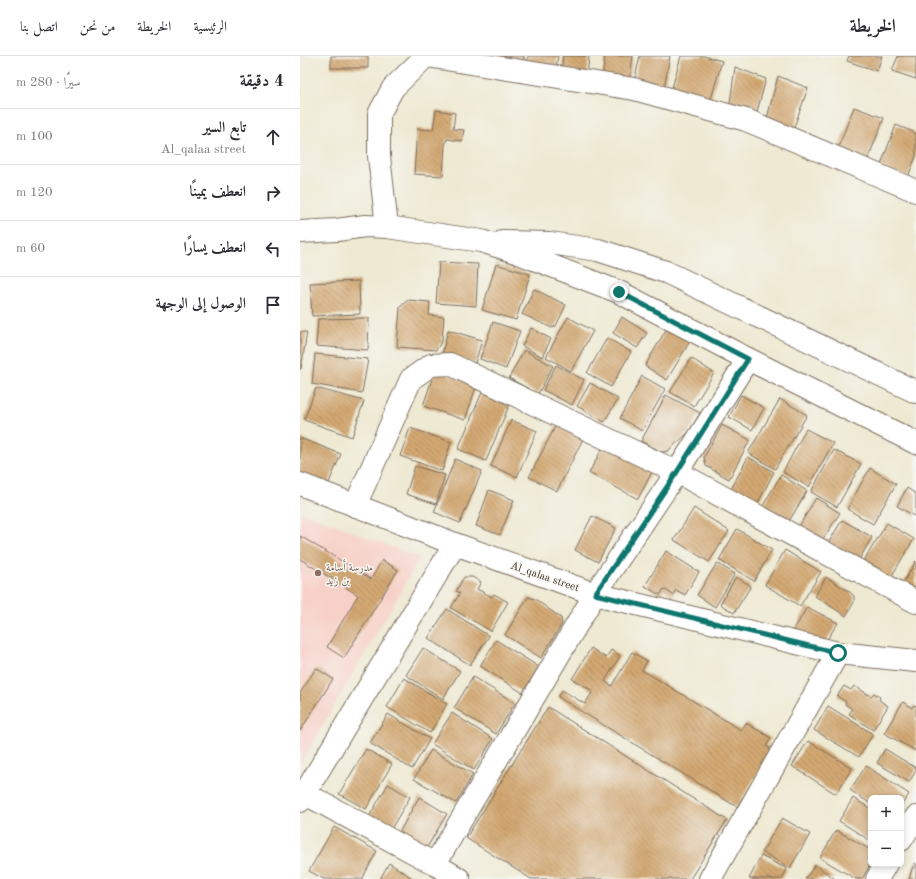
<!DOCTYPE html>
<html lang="ar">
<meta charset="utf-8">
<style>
body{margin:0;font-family:"Old Standard TT",Amiri,serif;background:#f2f2f3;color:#2b2b33;direction:rtl}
.controls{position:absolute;right:12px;bottom:12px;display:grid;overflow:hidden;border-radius:6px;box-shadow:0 2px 6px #0003}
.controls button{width:36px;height:36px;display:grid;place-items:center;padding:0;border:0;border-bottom:1px solid #e1e1e2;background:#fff;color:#2b2b33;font:20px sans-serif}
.stop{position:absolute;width:12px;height:12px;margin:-9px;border:3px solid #0f766e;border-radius:50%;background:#fff}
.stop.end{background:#0f766e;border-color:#fff;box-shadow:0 1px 4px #0008}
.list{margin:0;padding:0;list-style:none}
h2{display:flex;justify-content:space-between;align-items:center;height:52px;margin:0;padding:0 16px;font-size:17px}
h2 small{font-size:13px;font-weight:400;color:#7c7c81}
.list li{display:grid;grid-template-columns:26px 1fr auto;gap:12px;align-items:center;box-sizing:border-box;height:56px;padding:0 16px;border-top:1px solid #e1e1e2}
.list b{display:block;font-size:15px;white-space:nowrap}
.list p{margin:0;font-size:13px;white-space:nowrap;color:#7c7c81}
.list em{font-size:13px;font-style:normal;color:#7c7c81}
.icon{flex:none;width:22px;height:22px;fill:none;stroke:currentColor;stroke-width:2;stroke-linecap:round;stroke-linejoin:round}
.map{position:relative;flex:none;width:616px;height:823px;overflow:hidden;direction:ltr}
header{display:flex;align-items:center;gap:24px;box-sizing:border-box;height:56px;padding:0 20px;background:#fff;border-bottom:1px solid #e1e1e2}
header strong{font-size:19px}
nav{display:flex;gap:22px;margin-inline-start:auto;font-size:14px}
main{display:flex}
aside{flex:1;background:#fff}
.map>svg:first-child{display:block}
.built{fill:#f7d1c8}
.building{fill:url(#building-back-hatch)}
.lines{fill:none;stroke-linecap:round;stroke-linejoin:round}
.minor-casing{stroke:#7a6d5d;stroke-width:24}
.minor{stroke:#fff;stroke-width:22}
.route{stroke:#0f766e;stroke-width:5}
.education-dot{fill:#8d6e63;stroke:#f6f6f2;stroke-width:1.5}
.labels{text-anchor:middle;stroke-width:3;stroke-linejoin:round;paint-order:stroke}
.education-label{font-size:11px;fill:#785e54;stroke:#f6f6f2;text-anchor:start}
.street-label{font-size:11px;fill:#3b2a1e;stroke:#f6f6f2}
</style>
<header>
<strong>الخريطة</strong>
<nav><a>الرئيسية</a><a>الخريطة</a><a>من نحن</a><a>اتصل بنا</a></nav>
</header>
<main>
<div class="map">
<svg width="616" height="823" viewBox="0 0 616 823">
<defs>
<pattern id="building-back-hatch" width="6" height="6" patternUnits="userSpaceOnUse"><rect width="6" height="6" fill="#d3a872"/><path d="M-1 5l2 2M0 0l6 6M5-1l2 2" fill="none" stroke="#ac895d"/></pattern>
</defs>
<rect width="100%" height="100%" fill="#f6f6f2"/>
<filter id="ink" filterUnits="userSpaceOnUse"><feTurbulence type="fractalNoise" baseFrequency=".025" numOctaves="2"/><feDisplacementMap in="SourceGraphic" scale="8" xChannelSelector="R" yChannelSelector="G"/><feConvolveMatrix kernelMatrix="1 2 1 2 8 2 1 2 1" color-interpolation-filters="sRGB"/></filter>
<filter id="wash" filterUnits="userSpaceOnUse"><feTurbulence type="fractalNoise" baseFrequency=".012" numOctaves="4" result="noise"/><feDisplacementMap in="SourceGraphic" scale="16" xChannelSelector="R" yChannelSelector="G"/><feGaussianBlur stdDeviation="0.9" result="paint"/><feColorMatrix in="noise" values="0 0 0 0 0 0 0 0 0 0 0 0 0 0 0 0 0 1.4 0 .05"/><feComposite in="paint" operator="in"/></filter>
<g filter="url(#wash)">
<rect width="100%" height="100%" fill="#eee9d2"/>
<path class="built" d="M0 455 120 502 0 709Z"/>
<g id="blocks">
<path class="building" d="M31 0H68V12H31Z
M192 0H224V4L192 1Z
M228 0H258L256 10 227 7Z
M263 0H289L287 21 261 18Z
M305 0H333L329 25 302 21Z
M340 0H370L363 37 333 30Z
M381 0H404L422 5 409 50 370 39Z
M549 0H582L577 15 547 5Z
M598 0H616V23L592 15Z
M435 11 466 23 455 63 429 54Z
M478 20 508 32 493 74 466 66Z
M554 51 584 62 566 108 536 97Z
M136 54 155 57 153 73 164 74 162 85 147 83 145 89 143 120 114 118 117 73 133 74Z
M596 69 616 77V100L608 121 580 111Z
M139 206 178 208 176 250 136 247Z
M196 208 230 218 216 264 182 254Z
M59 225 60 258 12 260 10 227Z
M234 233 266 249 256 270 252 272 222 258Z
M108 244 130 246 129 259 144 261 142 285 136 294 97 291 100 251Z
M268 261 293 275 271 315 246 301Z
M322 261 347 277 337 292 313 277Z
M69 262 68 294 16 290 18 263Z
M193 266 220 275 206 313 180 303Z
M231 272 251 283 242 301 222 290Z
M367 272 390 285 367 324 345 310Z
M148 274 182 284 175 307 142 298Z
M0 276H7L1 313H0Z
M307 282 331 296 311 331 287 317Z
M224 294 253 310 238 338 209 322Z
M15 298 68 303 62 337 12 328Z
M391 302 414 317 394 350 370 336Z
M256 309 284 324 272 349 243 334Z
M135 314 177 328 165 364 123 350Z
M342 320 365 333 342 375 320 362Z
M290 327 318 343 304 366 277 350Z
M16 332 64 345 52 381 4 364Z
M183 334 211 345 186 405 158 393Z
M366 339 400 357 390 375 368 395 362 396 341 385Z
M441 339 464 352 452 374 429 361Z
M480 343 507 359 475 413 448 397Z
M211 364 237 375 217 421 191 410Z
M256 369 283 383 257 435 229 421Z
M422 369 450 384 429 423 406 410 404 401Z
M110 372 151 386 142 415 100 400Z
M506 373 533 387 509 431 483 416Z
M0 382 41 398 28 429 0 418Z
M305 387 354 412 338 443 289 417Z
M534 394 561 408 537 451 511 436Z
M448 401 474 416 456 451 429 437Z
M155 403 182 415 160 467 134 456Z
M115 410 145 419 136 448 106 438Z
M570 412 596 428 573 468 547 453Z
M481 419 507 435 488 467 462 451Z
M607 432 616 438V461L597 450Z
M189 434 214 444 200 479 176 470Z
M516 442 540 457 521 486 498 472Z
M394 452 429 475 409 506 374 484Z
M292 460 316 472 298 506 275 494Z
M542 464 572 481 559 504 529 486Z
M587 467 614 483 588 526 561 509Z
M437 473 472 494 454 525 419 504Z
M0 480 71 523 82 504 98 514 44 602 27 591 58 539 0 503Z
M485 494 521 516 500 550 465 529Z
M366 495 399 516 385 539 376 534 373 539 364 533 360 539 345 530Z
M616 505V536L603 527Z
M417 507 435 518 415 551 397 539Z
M164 521H172L181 526 177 533 192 541 194 538 208 546 191 575 151 552 160 537 156 535Z
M436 521 451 530 434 557 420 548Z
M526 521 550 536 554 540V546L546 560 515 540Z
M228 541 235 543 261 562 262 568 241 602 205 579Z
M507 551 538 567 524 588 491 579Z
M147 553 189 580 170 609 128 582Z
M196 584 239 611 223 637 180 610Z
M123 592 160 615 143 643 106 619Z
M291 592 306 602 311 594 320 600 305 625 312 630 332 596 347 605 342 614 441 674 446 667 471 682 466 690 472 693 437 751 258 641 262 634 285 648 293 635 272 623Z
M16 612 33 623 0 675V637Z
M173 621 215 647 196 678 154 652Z
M104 622 147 648 130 677 87 651Z
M544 630 551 634 554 630 571 640 574 637 580 641 579 644 588 650 573 674 549 658 552 653 545 648 546 646 537 640Z
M603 646 612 652 614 649 616 650V695L584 677Z
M528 650 573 678 559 701 514 674Z
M248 651 427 764 390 823H231L166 782Z
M152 657 193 683 174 714 132 688Z
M88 658 130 683 112 713 70 687Z
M508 685 552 712 536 738 492 710Z
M66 693 92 708 66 753 39 738Z
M585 693 616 712V715L609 726 577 707Z
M131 694 173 718 156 747 114 723Z
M566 710 609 738 601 750V742H571V748L550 734Z
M88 728 110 741 88 778 66 766Z
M119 741 147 758 123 798 96 782Z
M553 742 571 753V785L539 765Z
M482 762 510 778 490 812 462 796Z
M34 771 77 795 62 823H24L9 815Z
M536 774 571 794V807L562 823H556L520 802Z
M461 800 487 813 482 823H449Z
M89 807 114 823H80Z
M614 807 616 808V823H609Z
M515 809 535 823H505Z"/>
</g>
</g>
<g filter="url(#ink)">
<use href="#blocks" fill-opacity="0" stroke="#7a6d5d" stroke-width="1"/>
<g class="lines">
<defs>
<path id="minor" d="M127 0 334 33 446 64 616 135
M87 171 79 100V58L93 32 126 0
M0 176 37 174 65 170 87 171 181 185 216 196 319 236 436 297 616 387
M202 186 250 187 298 194 366 216 616 336
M0 428 155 488 295 538 538 597 616 605
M55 450 111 323 131 309 150 308 377 416 616 546
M0 735 135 808 159 823
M0 745 155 488
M601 784 616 761
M135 808 295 538 377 416 448 303
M410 823 538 597
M577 823 586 808"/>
</defs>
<use href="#minor" class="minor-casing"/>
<use href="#minor" class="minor"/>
</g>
</g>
<g class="lines" filter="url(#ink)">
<path class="route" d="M319 236 448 303 377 416 295 538 538 597"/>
</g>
<circle class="education-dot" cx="18" cy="517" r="4"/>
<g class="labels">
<g class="education-label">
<text x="26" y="515">مدرسة أسامة<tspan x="26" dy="13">بن زيد</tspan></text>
</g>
<g class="street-label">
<text transform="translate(245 520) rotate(19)" y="4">Al_qalaa street</text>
</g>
</g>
</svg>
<div class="controls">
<button>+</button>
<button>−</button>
</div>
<div class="stop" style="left:538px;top:597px"></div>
<div class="stop end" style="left:319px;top:236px"></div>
</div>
<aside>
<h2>4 دقيقة<small>سيرًا · 280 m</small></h2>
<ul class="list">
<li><svg class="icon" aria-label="ahead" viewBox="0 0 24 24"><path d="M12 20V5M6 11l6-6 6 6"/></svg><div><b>تابع السير</b><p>Al_qalaa street</p></div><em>100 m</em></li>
<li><svg class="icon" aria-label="right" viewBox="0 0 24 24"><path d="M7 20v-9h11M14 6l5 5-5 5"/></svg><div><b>انعطف يمينًا</b></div><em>120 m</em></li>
<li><svg class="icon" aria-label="left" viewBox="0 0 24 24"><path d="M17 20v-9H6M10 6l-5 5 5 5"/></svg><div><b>انعطف يسارًا</b></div><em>60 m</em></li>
<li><svg class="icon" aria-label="arrive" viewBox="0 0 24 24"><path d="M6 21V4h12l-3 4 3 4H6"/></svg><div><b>الوصول إلى الوجهة</b></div></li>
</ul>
</aside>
</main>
